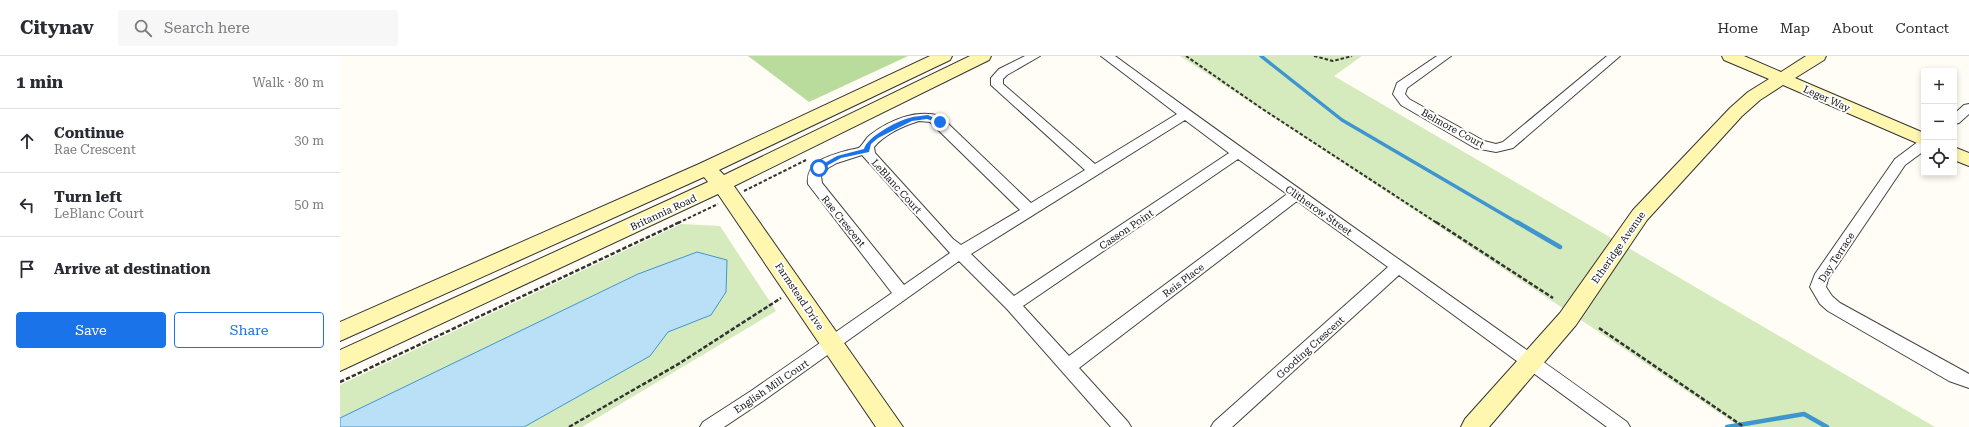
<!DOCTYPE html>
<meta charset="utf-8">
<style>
body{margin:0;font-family:"Roboto Serif",serif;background:#f7f7f7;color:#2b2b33}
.controls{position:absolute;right:12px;top:12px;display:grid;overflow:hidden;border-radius:4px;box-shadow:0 2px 6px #0003}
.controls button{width:36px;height:36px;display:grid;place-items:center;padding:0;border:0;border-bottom:1px solid #e1e1e2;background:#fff;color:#2b2b33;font:20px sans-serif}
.stop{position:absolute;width:12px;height:12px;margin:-9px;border:3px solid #1a73e8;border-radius:50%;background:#fff}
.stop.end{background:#1a73e8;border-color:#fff;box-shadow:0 1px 4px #0008}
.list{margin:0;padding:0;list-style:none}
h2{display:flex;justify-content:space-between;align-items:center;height:52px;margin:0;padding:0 16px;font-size:17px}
h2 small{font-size:13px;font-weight:400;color:#7c7c81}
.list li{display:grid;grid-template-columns:26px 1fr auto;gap:12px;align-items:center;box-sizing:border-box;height:64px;padding:0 16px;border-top:1px solid #e1e1e2}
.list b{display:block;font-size:15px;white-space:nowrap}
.list p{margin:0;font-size:13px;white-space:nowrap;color:#7c7c81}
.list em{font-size:13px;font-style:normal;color:#7c7c81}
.actions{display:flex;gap:8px;padding:12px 16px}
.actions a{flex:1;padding:9px 0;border:1px solid #1a73e8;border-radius:4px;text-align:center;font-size:14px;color:#1a73e8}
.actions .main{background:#1a73e8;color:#fff}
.icon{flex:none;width:22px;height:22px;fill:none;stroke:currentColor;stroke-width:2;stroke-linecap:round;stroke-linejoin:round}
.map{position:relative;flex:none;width:1629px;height:371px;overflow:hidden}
header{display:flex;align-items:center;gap:24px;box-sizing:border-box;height:56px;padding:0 20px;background:#fff;border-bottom:1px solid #e1e1e2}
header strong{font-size:19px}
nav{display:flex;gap:22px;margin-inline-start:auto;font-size:14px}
.search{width:280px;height:36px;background:#f7f7f7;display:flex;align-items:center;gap:10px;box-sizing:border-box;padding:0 14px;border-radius:4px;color:#7c7c81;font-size:15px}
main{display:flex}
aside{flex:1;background:#fff}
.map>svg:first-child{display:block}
.green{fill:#d5ebbd}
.forest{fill:#b9dc9c}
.water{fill:#b9e0f7;stroke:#3f96cf}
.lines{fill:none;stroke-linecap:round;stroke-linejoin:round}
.stream-far1{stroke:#3f96cf;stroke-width:3.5}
.stream{stroke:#3f96cf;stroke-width:4.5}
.street-casing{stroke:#444;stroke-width:2}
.secondary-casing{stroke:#333;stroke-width:2}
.path-far1{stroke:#333;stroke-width:2;stroke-dasharray:3.5 2;stroke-linecap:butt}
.path{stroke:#333;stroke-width:2.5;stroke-dasharray:4.5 2;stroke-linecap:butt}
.street{fill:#fff;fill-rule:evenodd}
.secondary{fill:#fff6b0;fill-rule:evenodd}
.route{fill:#1a73e8}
.labels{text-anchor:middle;stroke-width:4;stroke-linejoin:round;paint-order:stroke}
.street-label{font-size:10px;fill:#111;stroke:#fff}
</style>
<header>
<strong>Citynav</strong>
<div class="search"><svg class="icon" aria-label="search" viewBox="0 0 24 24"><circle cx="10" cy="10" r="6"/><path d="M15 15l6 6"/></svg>Search here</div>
<nav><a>Home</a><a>Map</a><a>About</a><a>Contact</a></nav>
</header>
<main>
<aside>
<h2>1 min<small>Walk · 80 m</small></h2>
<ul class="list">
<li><svg class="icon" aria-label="ahead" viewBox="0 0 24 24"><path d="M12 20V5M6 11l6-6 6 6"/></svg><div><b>Continue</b><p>Rae Crescent</p></div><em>30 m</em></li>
<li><svg class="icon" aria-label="left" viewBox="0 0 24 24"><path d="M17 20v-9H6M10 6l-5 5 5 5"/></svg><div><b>Turn left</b><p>LeBlanc Court</p></div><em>50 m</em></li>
<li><svg class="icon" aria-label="arrive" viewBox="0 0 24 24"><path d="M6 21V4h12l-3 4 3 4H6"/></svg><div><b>Arrive at destination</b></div></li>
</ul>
<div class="actions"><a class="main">Save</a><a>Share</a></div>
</aside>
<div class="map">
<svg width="1629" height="371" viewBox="0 0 1629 371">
<rect width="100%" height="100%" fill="#fffdf5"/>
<path class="green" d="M840 0H1022L994 20 1595 371H1400L1259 276Z
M341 168 380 170 436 255 242 371H184L310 300 328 276 371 259 298 218 0 362V329Z"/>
<path class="forest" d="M408 0H568L469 46Z"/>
<path class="water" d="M357 196 387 204 386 236 371 259 328 276 310 300 184 371H0V362L298 218Z"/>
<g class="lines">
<path class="stream-far1" d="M921 0 1002 64 1178 167"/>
<path class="stream" d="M1177 166 1220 191
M1387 371 1464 358 1487 371"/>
<defs>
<path id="street" d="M685 0H700L667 19 663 23V28L755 108 837 58 761 0H775C944 124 1117 243 1287 366L1290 371H1267L1059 219 892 371H871L874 366 1048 211 957 145 739 312 788 366 791 371H771L667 253 619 205 423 345 384 371H360L363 366 411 335 552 237 468 128C465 105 491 99 509 94 512 93 518 93 520 91 524 87 526 82 530 79 550 64 576 53 600 60L691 147 745 114 651 29V22L659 13ZM845 64 889 97 674 240 631 198ZM579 65 590 66 680 154 621 189 613 183 535 97 534 91C545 78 563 70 579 65ZM522 99 610 197 564 229 482 127 481 120 488 112 497 107ZM898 103 947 138 729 300 683 250Z
M1097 0H1111L1067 32 1065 38 1069 43 1144 85 1156 88 1163 86 1267 0H1280L1173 92 1156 96 1135 92 1061 49 1053 38 1057 27Z
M1629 48V58L1619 67 1614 68V58L1624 49Z
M1584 84V95L1565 109 1488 223 1486 231 1492 240 1500 247 1629 318V332L1609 325 1488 255 1480 248 1470 231 1475 218 1555 103 1579 85Z"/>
<path id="secondary" d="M590 0H612L610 4 379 114 384 119 630 0H651L649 4 394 130 563 371H536L378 138 0 315V294L368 126 364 121 0 285V266L359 108Z
M1382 0H1404L1441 16 1466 0H1486L1484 4 1455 22 1584 77V90L1443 29 1420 44 1402 60 1307 164 1236 269 1149 371H1121L1125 363 1220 257 1293 154 1390 52 1408 36 1429 23 1384 4Z
M1614 91 1629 97V110L1614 104Z"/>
</defs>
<use href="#street" class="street-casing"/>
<use href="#secondary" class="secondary-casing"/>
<path class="path-far1" d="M846 0 921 52 1097 167
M974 0 993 5 1012 0
M404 135 466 104
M338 167 378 148"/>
<path class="path" d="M1096 166 1213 242
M1259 272 1404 371
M0 326 340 166
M229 371 340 307 441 242"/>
<use href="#street" class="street"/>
<use href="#secondary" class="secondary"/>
</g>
<path class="route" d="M588 59 602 66 600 67 587 63 572 65 538 82 531 88 529 96 501 102 481 113 476 112 497 100 524 93C527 81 557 65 569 62 575 60 582 60 588 59Z"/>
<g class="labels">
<g class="street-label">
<text transform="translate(1487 42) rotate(24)" y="4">Leger Way</text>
<text transform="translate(1113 72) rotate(29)" y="4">Belmore Court</text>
<text transform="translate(557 130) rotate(48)" y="4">LeBlanc Court</text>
<text transform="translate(979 154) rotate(35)" y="4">Clitherow Street</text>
<text transform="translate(323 156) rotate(-25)" y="4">Britannia Road</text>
<text transform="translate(504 165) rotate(51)" y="4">Rae Crescent</text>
<text transform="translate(786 173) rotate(-34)" y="4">Casson Point</text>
<text transform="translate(1278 191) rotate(-55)" y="4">Etheridge Avenue</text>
<text transform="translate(1496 201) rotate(-57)" y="4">Day Terrace</text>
<text transform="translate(843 224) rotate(-37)" y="4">Reis Place</text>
<text transform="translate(460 240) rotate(56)" y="4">Farmstead Drive</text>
<text transform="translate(970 291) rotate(-42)" y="4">Gooding Crescent</text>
<text transform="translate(431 330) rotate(-34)" y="4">English Mill Court</text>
</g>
</g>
</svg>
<div class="controls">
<button>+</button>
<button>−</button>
<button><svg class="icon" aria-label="locate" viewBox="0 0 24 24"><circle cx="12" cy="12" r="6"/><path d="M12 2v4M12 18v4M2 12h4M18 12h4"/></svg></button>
</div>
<div class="stop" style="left:479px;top:112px"></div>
<div class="stop end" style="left:600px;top:66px"></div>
</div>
</main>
